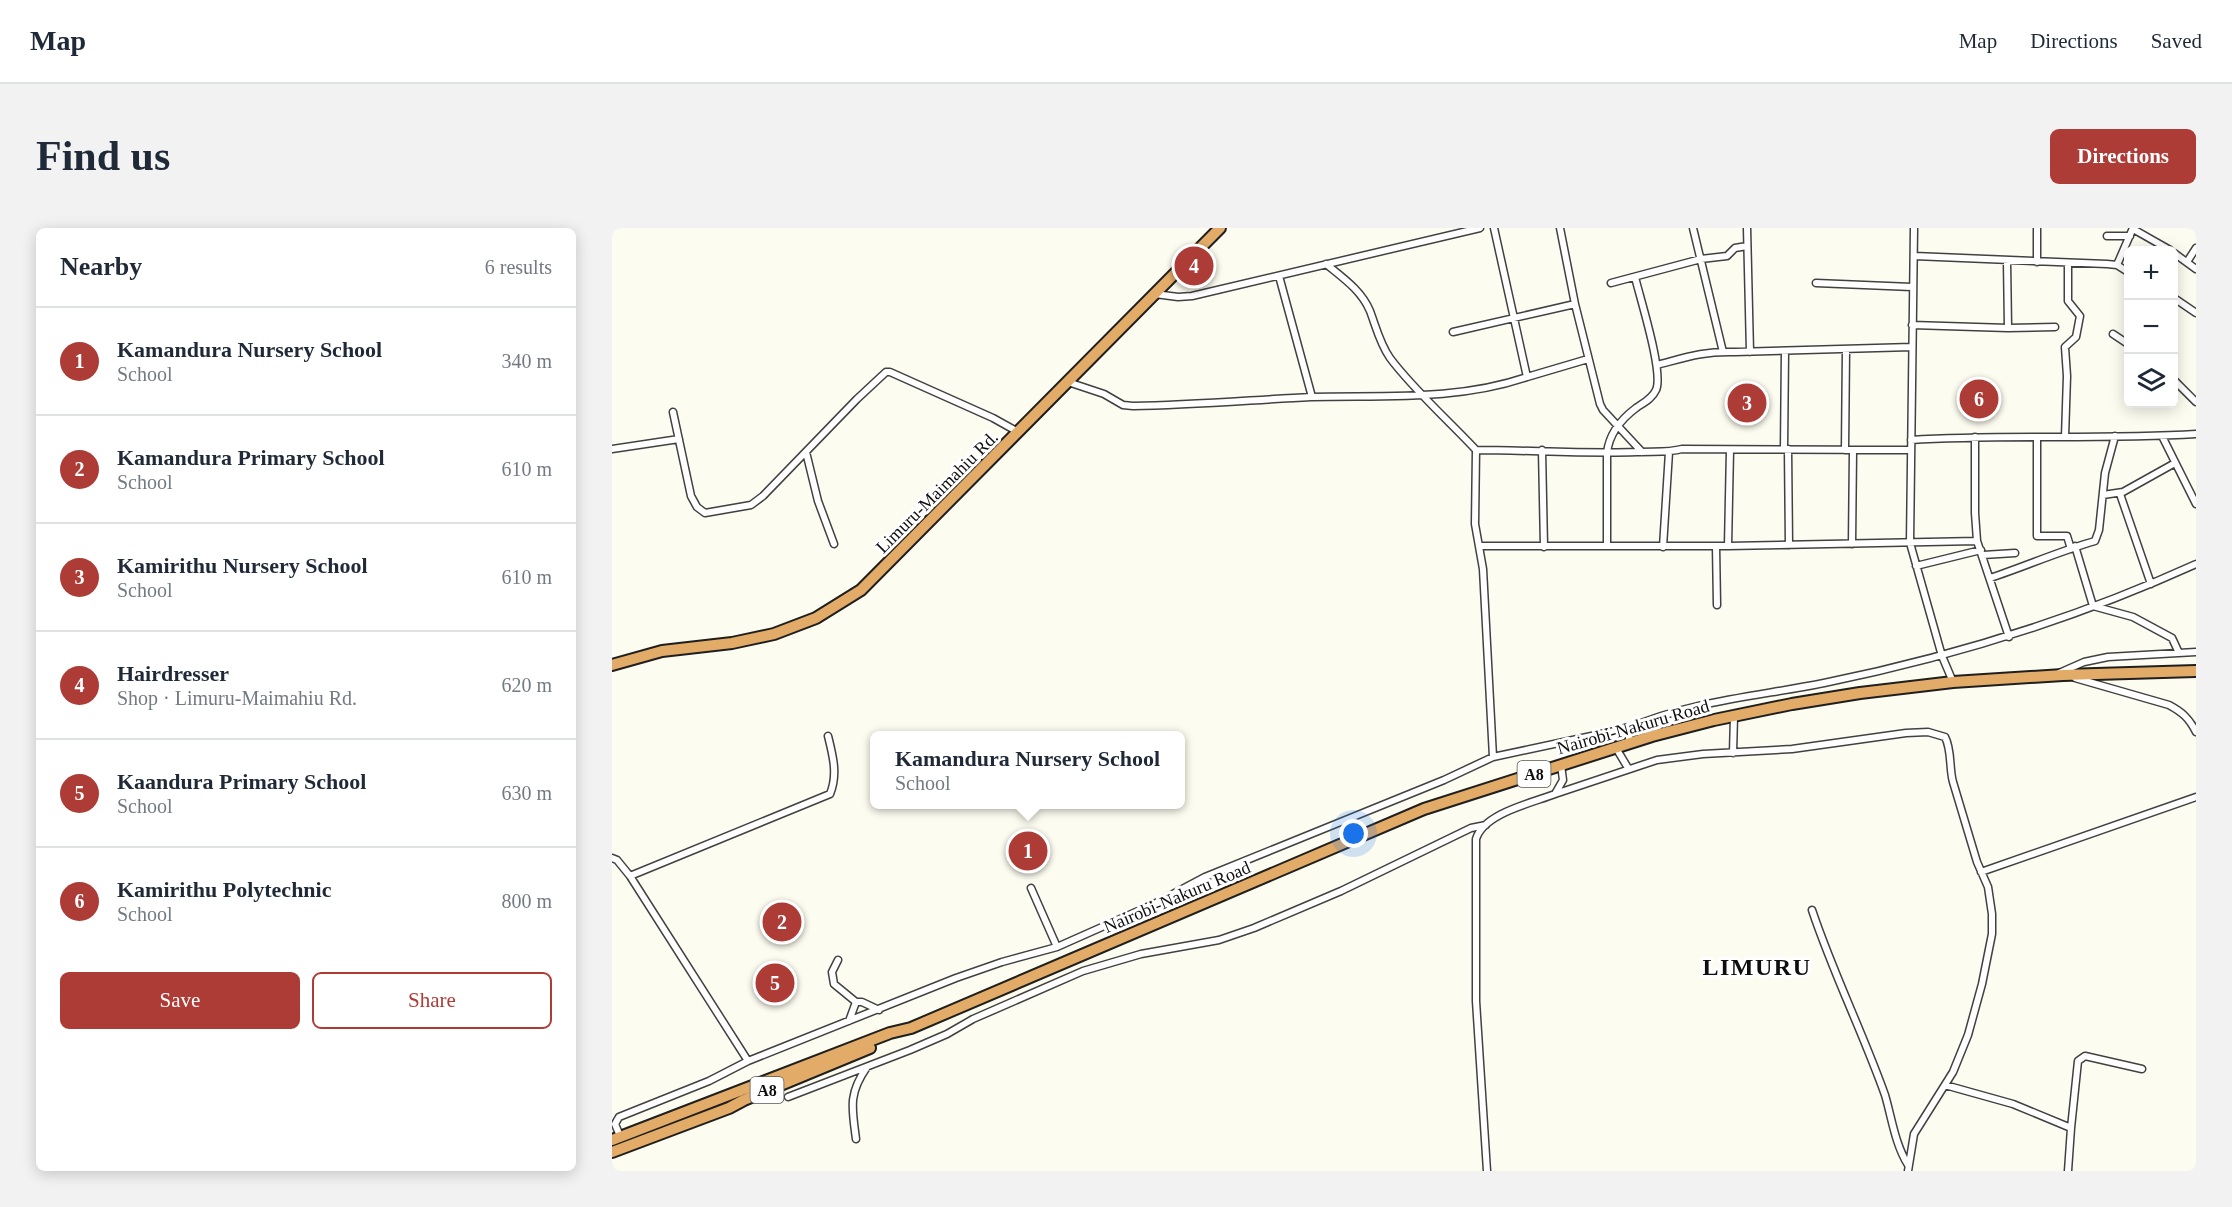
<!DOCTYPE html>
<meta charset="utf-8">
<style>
body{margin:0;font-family:Georgia,serif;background:#f2f2f3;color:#1f2937}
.controls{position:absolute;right:18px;top:18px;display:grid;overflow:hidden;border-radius:9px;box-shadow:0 3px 15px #0003}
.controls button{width:54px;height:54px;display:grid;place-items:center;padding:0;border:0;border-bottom:2px solid #e0e1e3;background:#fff;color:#1f2937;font:30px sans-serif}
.you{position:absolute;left:742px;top:606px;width:21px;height:21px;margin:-15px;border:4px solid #fff;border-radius:50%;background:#1a73e8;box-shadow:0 0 0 9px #1a73e833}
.badge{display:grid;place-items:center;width:39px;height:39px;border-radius:50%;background:#ad3b36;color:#fff;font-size:20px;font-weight:700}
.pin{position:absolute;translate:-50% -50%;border:3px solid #fff;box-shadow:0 2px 6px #0006}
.popup{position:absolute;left:258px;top:503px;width:315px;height:78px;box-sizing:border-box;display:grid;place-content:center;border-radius:9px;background:#fff;filter:drop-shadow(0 2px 4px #0005);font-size:20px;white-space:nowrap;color:#747a83}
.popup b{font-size:22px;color:#1f2937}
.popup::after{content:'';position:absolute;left:50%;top:100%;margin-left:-12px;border:12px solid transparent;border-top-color:#fff}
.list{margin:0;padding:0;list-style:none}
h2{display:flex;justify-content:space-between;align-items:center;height:78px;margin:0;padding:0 24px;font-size:26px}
h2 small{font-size:20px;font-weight:400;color:#747a83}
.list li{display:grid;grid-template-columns:39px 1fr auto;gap:18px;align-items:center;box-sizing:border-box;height:108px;padding:0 24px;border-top:2px solid #e0e1e3}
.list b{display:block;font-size:22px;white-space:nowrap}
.list p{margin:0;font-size:20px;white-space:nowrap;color:#747a83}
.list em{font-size:20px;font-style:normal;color:#747a83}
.actions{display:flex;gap:12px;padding:18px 24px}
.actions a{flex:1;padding:14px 0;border:2px solid #ad3b36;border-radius:9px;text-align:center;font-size:21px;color:#ad3b36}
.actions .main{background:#ad3b36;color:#fff}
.icon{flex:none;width:33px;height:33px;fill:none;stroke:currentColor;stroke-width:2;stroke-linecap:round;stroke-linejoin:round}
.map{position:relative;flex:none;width:1584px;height:943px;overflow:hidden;border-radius:9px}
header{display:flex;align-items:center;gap:36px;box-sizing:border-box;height:84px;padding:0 30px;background:#fff;border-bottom:2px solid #e0e1e3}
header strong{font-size:28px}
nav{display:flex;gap:33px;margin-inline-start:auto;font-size:21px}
.intro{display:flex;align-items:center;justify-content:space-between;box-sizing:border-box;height:144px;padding:0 36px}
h1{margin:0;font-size:42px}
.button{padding:15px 27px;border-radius:9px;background:#ad3b36;color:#fff;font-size:21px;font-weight:700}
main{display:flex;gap:36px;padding:0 36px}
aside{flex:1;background:#fff;border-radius:9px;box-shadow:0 3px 15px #0003}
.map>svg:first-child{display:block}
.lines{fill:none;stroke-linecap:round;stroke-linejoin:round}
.street-casing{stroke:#414141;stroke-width:9}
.highway-casing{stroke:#1f1f1f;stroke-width:14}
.street{stroke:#fff;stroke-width:6}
.highway{stroke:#e3ab68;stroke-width:10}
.labels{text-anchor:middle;stroke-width:6;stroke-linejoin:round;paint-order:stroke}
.shield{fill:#fff;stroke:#565656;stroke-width:1.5}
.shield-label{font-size:16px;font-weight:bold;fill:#0e0e0e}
.street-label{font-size:18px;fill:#0e0e0e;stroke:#fff}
.district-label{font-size:24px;font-weight:bold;letter-spacing:1.5px;fill:#0e0e0e;stroke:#fff}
</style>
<header>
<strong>Map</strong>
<nav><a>Map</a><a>Directions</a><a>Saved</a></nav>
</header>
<div class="intro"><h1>Find us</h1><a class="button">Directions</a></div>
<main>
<aside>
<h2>Nearby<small>6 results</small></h2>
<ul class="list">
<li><span class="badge">1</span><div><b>Kamandura Nursery School</b><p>School</p></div><em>340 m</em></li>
<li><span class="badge">2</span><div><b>Kamandura Primary School</b><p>School</p></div><em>610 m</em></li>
<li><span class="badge">3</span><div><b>Kamirithu Nursery School</b><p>School</p></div><em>610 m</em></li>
<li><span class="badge">4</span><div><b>Hairdresser</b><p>Shop · Limuru-Maimahiu Rd.</p></div><em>620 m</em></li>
<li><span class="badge">5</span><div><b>Kaandura Primary School</b><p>School</p></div><em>630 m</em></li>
<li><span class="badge">6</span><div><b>Kamirithu Polytechnic</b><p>School</p></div><em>800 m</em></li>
</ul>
<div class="actions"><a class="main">Save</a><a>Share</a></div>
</aside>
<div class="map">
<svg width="1584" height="943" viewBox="0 0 1584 943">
<rect width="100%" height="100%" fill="#fdfcf0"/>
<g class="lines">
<defs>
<path id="street" d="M948 0 963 76 988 176 991 182 1030 224
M1081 0 1111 124
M1135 0 1138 124
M1302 0 1298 315 1330 428 1341 454
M1425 0V34
M1521 1 1558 22
M1495 8H1518
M1562 25 1584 41
M1302 28 1495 36 1505 37 1516 44
M1575 34 1584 20
M714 36C731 50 749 62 758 83 764 99 768 116 778 130 801 161 837 193 864 222L863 296 871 341 881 529
M1505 37 1521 0
M667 48 700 169
M999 55 1089 31 1115 28 1123 20 1135 18
M1204 55 1300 59
M543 66 566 69 580 68 868 0
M1562 70 1584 85
M1300 97 1396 100 1395 33
M1396 100 1443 99
M841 104 963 76
M1501 106 1516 116
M1045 137C1075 129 1091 123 1123 124L1300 119
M915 149 976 131
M1562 152 1584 174
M456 154 492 166 511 177 521 178C580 177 639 172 699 169 771 167 845 173 915 149L882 0
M61 184 79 268 85 279 93 285 139 277 151 268 245 171 274 144H278L381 190 406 204
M1550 208 1584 276
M1363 209V285L1365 313 1397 409
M1453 209 1455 148 1453 119 1464 109 1468 88 1456 73V35
M1425 210V308H1455L1459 321
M1299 212C1394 206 1489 212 1584 206
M0 221 67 211
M1172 221 1173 123
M1176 221 1177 317
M864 222C917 222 971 226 1025 224 1041 223 1055 225 1070 221L1299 222
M930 222 932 319
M1233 222 1234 121
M194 224 206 273 222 316
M1508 266 1539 356
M1491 267 1511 264 1563 235
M1240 316 1241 223
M995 317V225C997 206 1008 192 1024 180 1031 175 1040 171 1044 162 1052 145 1028 70 1023 49
M867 318H1116L1365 313
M1104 318 1105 377
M1116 318 1118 222
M1463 318 1481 378 1521 389 1560 410 1567 425
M1051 319 1057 224
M1371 327 1403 325
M1304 338 1369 322
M1378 350C1414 338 1448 323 1483 313L1487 302 1493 245 1503 208
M1447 445 1472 434 1496 429 1584 424
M1463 450 1557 477C1570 484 1577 490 1584 504
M1017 516V500C1079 473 1147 468 1212 455 1340 429 1465 390 1584 336
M1004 520 1016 540
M1121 525 1122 488
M943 566 1045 532 1091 526 1180 521 1294 505 1316 504 1333 509C1340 522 1337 540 1341 554L1365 634 1376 659 1380 686V706L1370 756 1356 807 1341 844 1302 906 1296 943
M0 630 5 632 18 648 136 833 97 853 7 889 3 896 8 908
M1369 644 1584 569
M18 648 218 566C226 547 221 528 216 508
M419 660 445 719
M1200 682C1221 745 1251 805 1273 867 1280 891 1283 916 1296 937
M226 732 220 744 222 756 244 774 237 793
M244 774H250L267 782
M136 833 344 750 390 734 445 719 544 675 593 649 832 552 881 529 1017 500
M1333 857 1401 876 1459 900 1466 833 1473 828 1530 841
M176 869 298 822 335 806 361 791 471 743 529 726 607 712 642 700 729 663 859 600 874 597
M244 911C240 880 236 866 255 839
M875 943 864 773V611C872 585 920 575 943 566L951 552 949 537
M1456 943 1459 900"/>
<path id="highway" d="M0 437 50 423 120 415 162 406 204 390 249 362 608 0
M0 912 278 805 299 800 812 581 1040 508 1102 492 1180 476 1248 465 1341 454 1451 447 1584 443
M0 924 117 880 132 872 258 820"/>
</defs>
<use href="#street" class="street-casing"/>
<use href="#highway" class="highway-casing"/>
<use href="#street" class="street"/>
<use href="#highway" class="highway"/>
</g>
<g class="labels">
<g class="shield">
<rect x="905.5" y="533" width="33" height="26" rx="4.5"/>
<rect x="138.5" y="849" width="33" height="26" rx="4.5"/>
</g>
<g class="shield-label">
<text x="922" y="552">A8</text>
<text x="155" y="868">A8</text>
</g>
<g class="street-label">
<text transform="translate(325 264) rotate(-45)" y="6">Limuru-Maimahiu Rd.</text>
<text transform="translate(1021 499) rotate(-16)" y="6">Nairobi-Nakuru Road</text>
<text transform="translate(565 669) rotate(-23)" y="6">Nairobi-Nakuru Road</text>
</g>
<g class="district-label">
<text x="1145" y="747">LIMURU</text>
</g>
</g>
</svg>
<div class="controls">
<button>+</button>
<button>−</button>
<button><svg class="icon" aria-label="layers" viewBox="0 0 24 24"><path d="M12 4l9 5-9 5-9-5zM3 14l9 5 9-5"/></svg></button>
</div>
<div class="you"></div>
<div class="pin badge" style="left:416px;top:623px">1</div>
<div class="popup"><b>Kamandura Nursery School</b>School</div>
<div class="pin badge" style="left:170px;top:694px">2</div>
<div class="pin badge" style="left:1135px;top:175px">3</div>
<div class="pin badge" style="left:582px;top:38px">4</div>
<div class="pin badge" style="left:163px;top:755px">5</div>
<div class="pin badge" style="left:1367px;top:171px">6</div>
</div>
</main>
